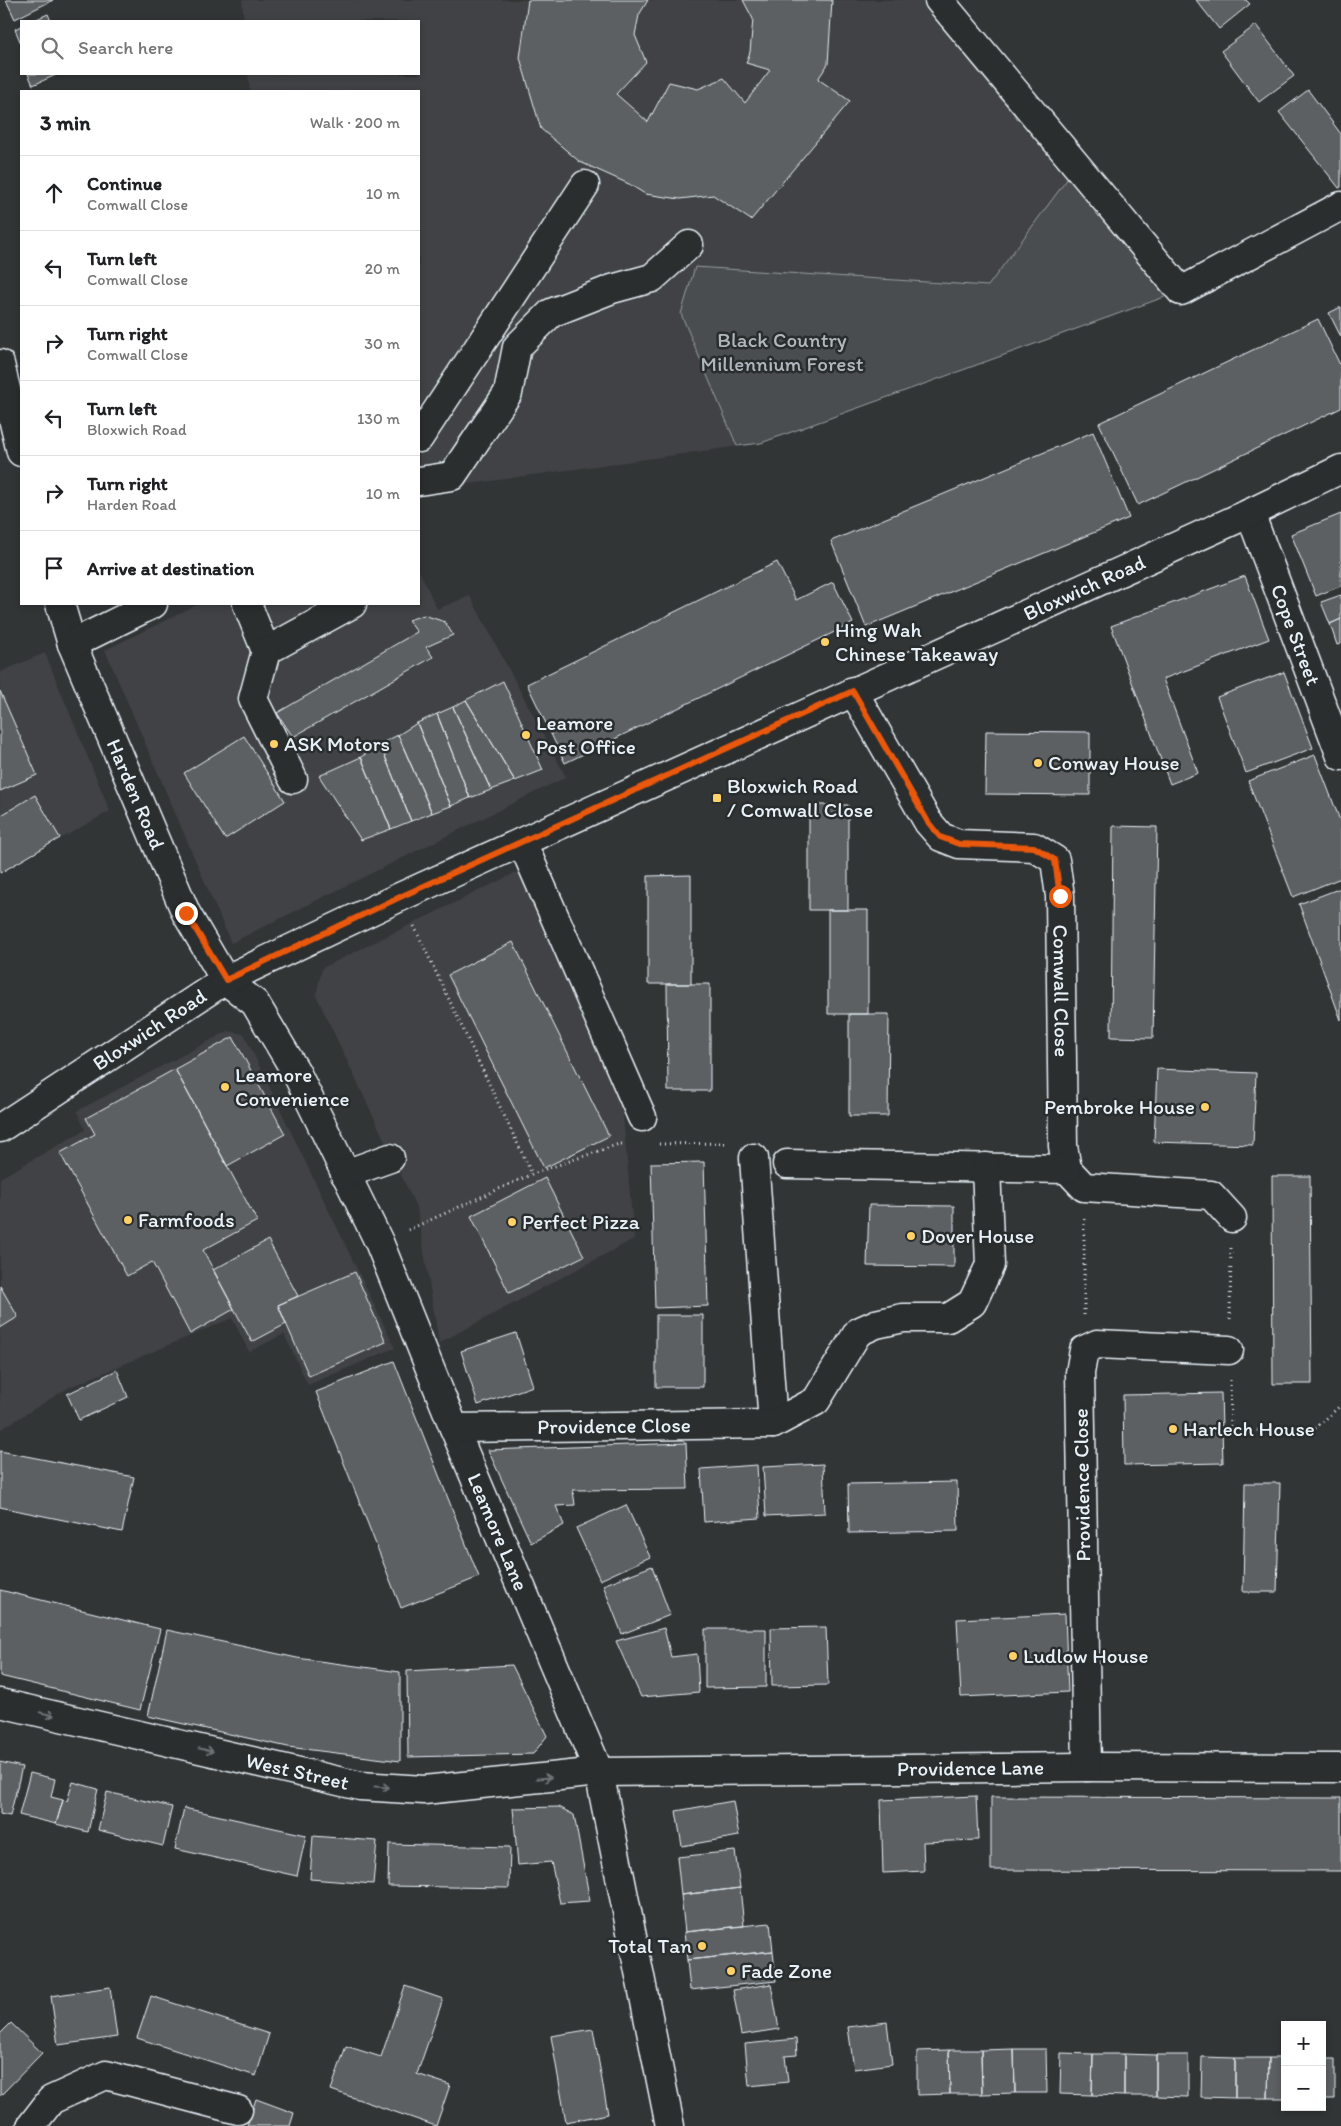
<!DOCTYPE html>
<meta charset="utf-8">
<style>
body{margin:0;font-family:Itim,sans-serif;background:#f2f2f2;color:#202124}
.controls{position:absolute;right:15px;bottom:15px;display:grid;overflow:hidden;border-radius:0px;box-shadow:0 2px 8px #0003}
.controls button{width:45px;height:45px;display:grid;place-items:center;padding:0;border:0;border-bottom:1px solid #e0e0e0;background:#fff;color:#202124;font:25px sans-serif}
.stop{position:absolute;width:15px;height:15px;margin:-11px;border:4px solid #ea580c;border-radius:50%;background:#fff}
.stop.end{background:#ea580c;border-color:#fff;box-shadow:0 1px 5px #0008}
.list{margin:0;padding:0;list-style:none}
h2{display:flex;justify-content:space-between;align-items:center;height:65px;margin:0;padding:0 20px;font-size:21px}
h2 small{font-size:16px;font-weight:400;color:#757577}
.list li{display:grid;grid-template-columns:32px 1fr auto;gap:15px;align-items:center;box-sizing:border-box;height:75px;padding:0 20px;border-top:1px solid #e0e0e0}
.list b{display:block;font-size:19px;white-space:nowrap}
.list p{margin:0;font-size:16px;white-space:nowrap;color:#757577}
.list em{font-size:16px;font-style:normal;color:#757577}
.icon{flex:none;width:28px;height:28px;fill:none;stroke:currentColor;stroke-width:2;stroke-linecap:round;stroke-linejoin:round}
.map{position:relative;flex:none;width:1341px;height:2126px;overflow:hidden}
.search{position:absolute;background:#fff;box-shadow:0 2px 8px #0003;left:20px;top:20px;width:400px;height:55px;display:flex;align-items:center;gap:12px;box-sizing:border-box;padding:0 18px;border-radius:0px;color:#757577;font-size:19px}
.panel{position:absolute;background:#fff;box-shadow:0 2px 8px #0003;left:20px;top:90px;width:400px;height:515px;border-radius:0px}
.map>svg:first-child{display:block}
.built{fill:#3f4244}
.green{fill:#494d4f;stroke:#989fa4}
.building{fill:#5c6063;stroke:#e8f1f8}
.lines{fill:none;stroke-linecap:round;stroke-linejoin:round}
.minor-casing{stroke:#e8f1f8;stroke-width:31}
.major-casing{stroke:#e8f1f8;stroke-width:31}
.path{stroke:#e8f1f8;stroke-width:3;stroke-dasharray:1 4;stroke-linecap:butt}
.minor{stroke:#2a2d2e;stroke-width:28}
.major{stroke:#2a2d2e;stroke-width:28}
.oneway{stroke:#6c7275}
.route{stroke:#ea580c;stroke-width:6}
.poi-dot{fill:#ffd166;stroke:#2a2d2e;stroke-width:2}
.labels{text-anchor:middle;stroke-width:5;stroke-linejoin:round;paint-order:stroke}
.park-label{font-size:21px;fill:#b0b8bd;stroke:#2a2d2e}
.street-label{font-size:21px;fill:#e8f1f8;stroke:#2a2d2e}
.poi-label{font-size:21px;fill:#e8f1f8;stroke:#2a2d2e;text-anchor:start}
</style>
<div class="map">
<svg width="1341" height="2126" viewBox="0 0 1341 2126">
<rect width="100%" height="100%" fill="#323536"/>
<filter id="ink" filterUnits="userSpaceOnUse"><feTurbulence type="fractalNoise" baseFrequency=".02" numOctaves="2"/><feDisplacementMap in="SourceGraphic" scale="10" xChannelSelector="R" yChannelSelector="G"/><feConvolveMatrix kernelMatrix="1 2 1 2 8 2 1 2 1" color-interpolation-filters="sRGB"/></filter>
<g filter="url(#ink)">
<path class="built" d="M242 0H946L1181 291 761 443 419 491V91H250L248 74H419V21H244Z
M419 570 437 609 470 596 566 777 231 943 105 650 199 604H419Z
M45 653 110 811 0 873V672Z
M529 866 618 1059 634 1239 439 1343 417 1209 316 995 322 968Z
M228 1031 244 1034 395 1348 308 1385 284 1334 249 1352 232 1318 68 1388 0 1430V1178L85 1130 77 1111Z"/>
<path class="green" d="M1077 166 1181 291 761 443 737 446 681 314 695 267 988 286Z"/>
<path class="building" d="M6 0H53L15 19Z
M528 0H648L639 15 635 35 646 62 616 94 648 122 669 82 698 89 724 78 745 103 770 70 746 63 750 52 753 19 743 0H832L828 64 818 79 850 101 751 220 713 195 680 199 645 194 629 184 580 162 541 129 520 58Z
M1196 0H1246L1250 4 1219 29Z
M48 14 51 21H32Z
M1256 25 1294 76 1259 102 1221 51Z
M21 26V44L15 29Z
M28 74H58L33 85Z
M1308 90 1341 134V187L1339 188 1279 112Z
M1341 307V337L1329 313Z
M1318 319 1341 367V408L1138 505 1099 423Z
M1093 432 1129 518 866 627 831 541Z
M1341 514V586L1316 596 1291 534Z
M777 562 796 600 833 582 853 623 565 763 527 684Z
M1245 576 1269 639 1163 679 1198 773 1170 784 1111 626Z
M1341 595V619L1330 624 1321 602Z
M424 615 445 622 453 635 426 647 433 657 293 737 277 713 417 632 408 620Z
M1341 619V644L1337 645 1330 624Z
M1284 672 1313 748 1246 773 1217 697Z
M503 681 543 770 515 781 466 700Z
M0 691 37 775 0 791Z
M466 700 515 781 491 790 453 707Z
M453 707 491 790 470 798 437 714Z
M437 714 470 798 451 806 417 723Z
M417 723 451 806 432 813 398 735Z
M986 731 1090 732V795L985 794Z
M398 735 432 813 411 821 380 744Z
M244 736 285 801 225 839 184 773Z
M380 744 411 821 391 829 361 757Z
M1315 755 1341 823V878L1293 897 1248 781Z
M361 757 391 829 361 840 319 776Z
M35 795 60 838 0 873V816Z
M809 805H848V910H809Z
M1113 826 1157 827 1153 1038 1111 1037Z
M691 875V984H648V876Z
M1341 888V1020L1299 904Z
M828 910H868V1014H828Z
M513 942 609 1136 544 1168 448 975Z
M667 984H710V1091H668Z
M849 1014H889L888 1116H849Z
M233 1037 285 1134 227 1166 175 1069Z
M175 1069 257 1221 203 1250 234 1309 190 1334 152 1262 127 1276 60 1153 95 1134 86 1118Z
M1157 1069 1256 1073 1253 1145 1154 1142Z
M704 1162 708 1306 655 1308 651 1163Z
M1272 1176H1310L1312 1384H1273Z
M545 1178 584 1256 509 1293 471 1216Z
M869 1205 954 1206V1267L867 1266Z
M268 1240 298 1296 278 1305 286 1324 252 1342 213 1270Z
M355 1272 386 1342 309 1376 278 1305Z
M0 1286 18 1317 0 1328Z
M656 1315H703V1387H656Z
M516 1333 533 1386 478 1405 461 1351Z
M394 1361 479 1577 401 1608 316 1392Z
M117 1370 128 1397 79 1420 67 1394Z
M1221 1393 1223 1463 1124 1465 1123 1395Z
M686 1443 688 1489 573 1490 575 1505 556 1506 564 1525 531 1543 488 1450Z
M0 1451 134 1477 122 1532 0 1507Z
M823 1464 825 1513 766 1516 763 1467Z
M757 1465 760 1518 704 1522 701 1469Z
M957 1482 958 1531 849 1533 848 1484Z
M1245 1483H1280L1277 1592H1243Z
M626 1505 650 1557 600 1580 576 1528Z
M652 1566 670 1615 622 1634 603 1585Z
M0 1590 160 1629 140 1710 0 1676Z
M1065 1614 1068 1692 961 1697 957 1619Z
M826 1627 828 1685 772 1686 771 1628Z
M664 1628 671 1657 697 1654 699 1692 641 1697 616 1641Z
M705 1629H766V1687L705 1688Z
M167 1630 297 1658 400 1672V1761L288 1747 148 1716Z
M512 1665 547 1736 533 1754 408 1757 407 1671Z
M0 1762 22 1767 10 1816 0 1814Z
M30 1773 55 1779 51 1797 63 1800 56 1824 19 1815Z
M73 1782 98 1789 88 1832 56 1824 63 1800 67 1801Z
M107 1792 172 1807 163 1846 98 1830Z
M976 1796 978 1840 923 1842 924 1871 883 1873 881 1800Z
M991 1797 1341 1798V1871L991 1870Z
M733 1801 739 1836 682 1846 676 1811Z
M559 1807 574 1815 590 1901 560 1903 551 1862 518 1865 513 1808Z
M184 1808 306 1835 297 1876 175 1849Z
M313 1836 377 1841 373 1884 310 1879Z
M389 1844 510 1847 509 1888 388 1886Z
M735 1851 740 1888 681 1895 677 1857Z
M740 1888 744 1926 685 1932 681 1895Z
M770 1923 773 1951 687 1960 684 1932Z
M773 1951 776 1981 690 1990 687 1960Z
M771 1984 779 2029 741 2035 733 1990Z
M405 1986 443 1999 417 2074 450 2085 436 2126 331 2090 346 2046 381 2057Z
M110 1987 117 2037 58 2045 51 1996Z
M151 1996 269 2034 256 2076 137 2038Z
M887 2022 892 2064 854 2069 848 2027Z
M11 2023 42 2053 0 2096V2034Z
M593 2029 608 2114 566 2122 551 2036Z
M796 2039 797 2055 785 2056 788 2082 749 2086 745 2044Z
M1014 2049H1046L1047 2093H1015Z
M1014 2049 1015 2093 982 2094 981 2050Z
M949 2050 950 2094 917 2095V2051Z
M949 2050H981L982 2094H950Z
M1061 2053 1093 2054 1092 2095 1060 2094Z
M1093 2054H1124V2096L1092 2095Z
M1124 2054 1156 2055V2096H1124Z
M1156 2055H1188V2097L1156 2096Z
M1202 2057 1235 2058V2098L1201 2097Z
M1235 2058H1269L1268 2098H1235Z
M1269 2058H1285V2098H1268Z
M1322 2059H1335V2099H1322Z
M256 2099 294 2113 290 2126H247Z"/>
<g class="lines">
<defs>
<g id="minor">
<path d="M939 0 1181 291 1341 206"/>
<path d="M0 364 21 452"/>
<path d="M419 438 585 185"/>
<path d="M419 481 452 476 508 393 517 347 551 313 612 289 652 278 689 245"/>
<path id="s1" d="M1250 513 1341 756"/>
<path id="s2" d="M60 604 72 644 186 913 225 980 255 1003 296 1072 379 1242 454 1428 599 1772 670 2126"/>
<path d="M247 604 266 651 352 604"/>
<path d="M72 644 153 604"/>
<path d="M266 651 253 699 293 779"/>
<path id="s3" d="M853 691 928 822 941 837 959 844 1034 847 1055 860 1060 896 1063 1146 1067 1169 1084 1187 1211 1195 1232 1218"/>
<path d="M522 842 642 1117"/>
<path d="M754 1158 773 1424"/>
<path d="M787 1164 1067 1169"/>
<path d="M345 1174 390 1158"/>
<path id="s4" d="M454 1428 773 1424 816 1401 858 1332 876 1324 903 1318H948L972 1303 990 1265 986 1167"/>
<path id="s5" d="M0 1703 360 1786 424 1790 599 1772 1087 1767 1341 1768"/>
<path d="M1087 1767 1080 1373 1084 1350 1097 1344 1229 1350"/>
<path d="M31 2126 51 2100 106 2075 238 2110"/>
</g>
<g id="major">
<path id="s6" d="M0 1128 225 980 400 897 1250 513 1341 469"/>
</g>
</defs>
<use href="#minor" class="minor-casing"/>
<use href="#major" class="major-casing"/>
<path class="path" d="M414 926 532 1174
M659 1144 727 1143
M408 1230 532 1174 619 1144H625
M1084 1315V1218
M1230 1319 1231 1248
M1230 1380 1231 1429 1310 1433 1341 1405"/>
<use href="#minor" class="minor"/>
<use href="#major" class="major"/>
</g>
<defs><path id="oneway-shaft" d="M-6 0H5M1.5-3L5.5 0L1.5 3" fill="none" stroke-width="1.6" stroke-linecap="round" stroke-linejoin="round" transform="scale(1.25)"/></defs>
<g class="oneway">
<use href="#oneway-shaft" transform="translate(47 1714) rotate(13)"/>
<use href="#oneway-shaft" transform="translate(206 1750) rotate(13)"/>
<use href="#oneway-shaft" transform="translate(544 1778) rotate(-6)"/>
<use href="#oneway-shaft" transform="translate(382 1787) rotate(4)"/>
</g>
</g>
<g class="lines" filter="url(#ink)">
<path class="route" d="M186 913 226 980 400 897 853 691 928 822 940 837 959 844 1034 847 1055 860 1060 896"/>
</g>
<g class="poi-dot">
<circle cx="825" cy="642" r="5"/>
<circle cx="526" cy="735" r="5"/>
<circle cx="274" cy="744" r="5"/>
<circle cx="1038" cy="763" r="5"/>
<rect x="712" y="793" width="10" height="10" rx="2.5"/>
<circle cx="225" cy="1087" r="5"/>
<circle cx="1205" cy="1107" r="5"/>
<circle cx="128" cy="1220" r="5"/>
<circle cx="512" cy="1222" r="5"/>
<circle cx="911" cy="1236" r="5"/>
<circle cx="1173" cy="1429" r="5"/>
<circle cx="1013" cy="1656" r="5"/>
<circle cx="702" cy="1946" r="5"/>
<circle cx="731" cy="1971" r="5"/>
</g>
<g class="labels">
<g class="park-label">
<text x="782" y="347">Black Country<tspan x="782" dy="24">Millennium Forest</tspan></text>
</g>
<g class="street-label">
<text dy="7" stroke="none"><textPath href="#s6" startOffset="1214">Bloxwich Road</textPath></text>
<text dy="7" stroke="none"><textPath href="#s1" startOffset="130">Cope Street</textPath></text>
<text dy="7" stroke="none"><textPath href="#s2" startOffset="205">Harden Road</textPath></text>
<text dy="7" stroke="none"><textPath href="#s3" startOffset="421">Comwall Close</textPath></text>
<text dy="7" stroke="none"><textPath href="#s6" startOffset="179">Bloxwich Road</textPath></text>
<text dy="7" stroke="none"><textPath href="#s4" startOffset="160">Providence Close</textPath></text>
<text transform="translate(1082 1485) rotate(-91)" y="7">Providence Close</text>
<text dy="7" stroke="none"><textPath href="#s2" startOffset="1032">Leamore Lane</textPath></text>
<text dy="7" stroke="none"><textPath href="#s5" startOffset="981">Providence Lane</textPath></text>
<text dy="7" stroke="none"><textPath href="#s5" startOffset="305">West Street</textPath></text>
</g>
<g class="poi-label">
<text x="835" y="637">Hing Wah<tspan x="835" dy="24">Chinese Takeaway</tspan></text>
<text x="536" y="730">Leamore<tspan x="536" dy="24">Post Office</tspan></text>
<text x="284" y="751">ASK Motors</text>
<text x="1048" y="770">Conway House</text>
<text x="727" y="793">Bloxwich Road<tspan x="727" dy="24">/ Comwall Close</tspan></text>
<text x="235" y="1082">Leamore<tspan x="235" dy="24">Convenience</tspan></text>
<text x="1195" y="1114" text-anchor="end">Pembroke House</text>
<text x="138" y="1227">Farmfoods</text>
<text x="522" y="1229">Perfect Pizza</text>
<text x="921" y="1243">Dover House</text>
<text x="1183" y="1436">Harlech House</text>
<text x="1023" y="1663">Ludlow House</text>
<text x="692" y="1953" text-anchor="end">Total Tan</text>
<text x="741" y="1978">Fade Zone</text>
</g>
</g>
</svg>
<div class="controls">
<button>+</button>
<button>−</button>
</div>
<div class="stop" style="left:1060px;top:896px"></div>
<div class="stop end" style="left:186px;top:913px"></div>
<div class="search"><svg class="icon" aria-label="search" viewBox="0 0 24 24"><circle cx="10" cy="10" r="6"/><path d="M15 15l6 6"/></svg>Search here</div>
<section class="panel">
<h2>3 min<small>Walk · 200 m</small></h2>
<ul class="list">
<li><svg class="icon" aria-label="ahead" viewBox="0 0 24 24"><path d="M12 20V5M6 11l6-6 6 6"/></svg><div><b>Continue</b><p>Comwall Close</p></div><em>10 m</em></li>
<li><svg class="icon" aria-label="left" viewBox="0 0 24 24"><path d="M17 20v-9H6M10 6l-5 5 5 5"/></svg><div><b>Turn left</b><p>Comwall Close</p></div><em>20 m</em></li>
<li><svg class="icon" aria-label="right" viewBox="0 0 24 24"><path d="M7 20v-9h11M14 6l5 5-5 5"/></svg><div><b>Turn right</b><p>Comwall Close</p></div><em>30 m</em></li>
<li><svg class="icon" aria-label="left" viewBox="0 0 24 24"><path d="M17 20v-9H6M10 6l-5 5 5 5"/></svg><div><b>Turn left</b><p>Bloxwich Road</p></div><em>130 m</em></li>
<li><svg class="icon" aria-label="right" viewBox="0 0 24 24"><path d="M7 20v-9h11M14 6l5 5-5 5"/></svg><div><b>Turn right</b><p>Harden Road</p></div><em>10 m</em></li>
<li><svg class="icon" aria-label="arrive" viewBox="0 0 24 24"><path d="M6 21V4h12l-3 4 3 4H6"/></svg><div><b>Arrive at destination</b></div></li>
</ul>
</section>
</div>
